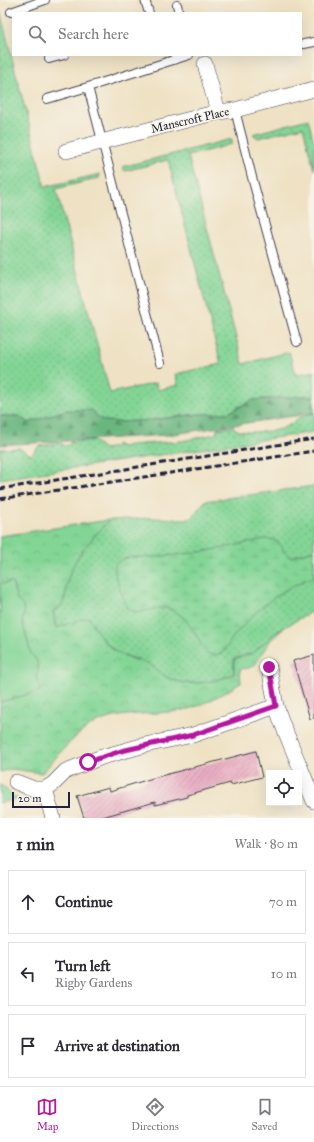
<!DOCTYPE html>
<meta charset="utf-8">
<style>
body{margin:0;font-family:"IM FELL Great Primer",serif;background:#f7f7f7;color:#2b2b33}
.controls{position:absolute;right:12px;bottom:12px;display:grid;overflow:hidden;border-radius:0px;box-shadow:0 4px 16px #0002}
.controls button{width:36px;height:36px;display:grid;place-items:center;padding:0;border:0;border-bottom:1px solid #e1e1e2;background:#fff;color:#2b2b33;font:20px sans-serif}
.scale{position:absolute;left:12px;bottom:10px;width:58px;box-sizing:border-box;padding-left:4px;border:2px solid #22223b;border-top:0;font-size:11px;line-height:14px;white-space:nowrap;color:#22223b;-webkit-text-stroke:3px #f7f3e8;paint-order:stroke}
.stop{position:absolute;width:12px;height:12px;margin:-9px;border:3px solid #b5179e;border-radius:50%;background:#fff}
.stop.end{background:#b5179e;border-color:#fff;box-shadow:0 1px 4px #0008}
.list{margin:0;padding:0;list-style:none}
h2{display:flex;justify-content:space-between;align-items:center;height:52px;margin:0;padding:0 16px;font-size:17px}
h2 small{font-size:13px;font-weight:400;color:#7c7c81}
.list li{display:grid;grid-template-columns:26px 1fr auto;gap:12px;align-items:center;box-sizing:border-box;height:64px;margin:0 8px 8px;padding:0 8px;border:1px solid #e1e1e2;border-radius:0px}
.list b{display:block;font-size:15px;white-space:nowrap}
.list p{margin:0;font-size:13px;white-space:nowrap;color:#7c7c81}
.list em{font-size:13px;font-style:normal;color:#7c7c81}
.icon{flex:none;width:22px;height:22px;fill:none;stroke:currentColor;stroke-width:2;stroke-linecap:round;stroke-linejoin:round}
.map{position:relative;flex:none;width:314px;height:818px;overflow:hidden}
.search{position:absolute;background:#fff;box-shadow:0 4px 16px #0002;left:12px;right:12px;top:12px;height:44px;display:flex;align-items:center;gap:10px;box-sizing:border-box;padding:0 14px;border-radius:0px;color:#7c7c81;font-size:15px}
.sheet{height:268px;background:#fff}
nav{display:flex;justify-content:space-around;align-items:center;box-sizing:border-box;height:56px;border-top:1px solid #e1e1e2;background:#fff;font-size:11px;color:#7c7c81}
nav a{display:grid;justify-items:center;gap:2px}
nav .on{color:#b5179e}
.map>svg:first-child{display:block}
.grass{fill:url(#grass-dots);stroke:#527c68}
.forest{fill:url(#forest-firs);stroke:#466c5d}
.wetland{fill:url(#wetland-marsh);stroke:#527c68}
.park{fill:url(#park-crowns);stroke:#527c68}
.garden{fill:#83d596;stroke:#527c68}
.building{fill:url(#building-hatch)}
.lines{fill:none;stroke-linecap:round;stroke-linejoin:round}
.service-casing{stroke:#413f50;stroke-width:10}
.minor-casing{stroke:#413f50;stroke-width:16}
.service{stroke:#fff;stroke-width:8}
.minor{stroke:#fff;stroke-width:15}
.rail{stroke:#22223b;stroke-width:3;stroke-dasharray:6 3;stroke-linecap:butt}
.route{stroke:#b5179e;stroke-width:5}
.labels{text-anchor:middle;stroke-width:3;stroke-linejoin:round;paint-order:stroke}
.street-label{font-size:12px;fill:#22223b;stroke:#f7f3e8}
</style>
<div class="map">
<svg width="314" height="818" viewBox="0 0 314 818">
<defs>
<pattern id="grass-dots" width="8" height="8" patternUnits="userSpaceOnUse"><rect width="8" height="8" fill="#83d596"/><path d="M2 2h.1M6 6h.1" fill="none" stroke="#71b782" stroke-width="1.8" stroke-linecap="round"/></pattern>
<pattern id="forest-firs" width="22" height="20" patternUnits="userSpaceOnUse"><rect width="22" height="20" fill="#6ab67f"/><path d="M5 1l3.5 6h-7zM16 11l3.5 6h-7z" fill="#579469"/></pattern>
<pattern id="wetland-marsh" width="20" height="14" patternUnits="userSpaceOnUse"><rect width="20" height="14" fill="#83d596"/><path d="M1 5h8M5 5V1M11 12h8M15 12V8" fill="none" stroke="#71b782"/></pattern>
<pattern id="park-crowns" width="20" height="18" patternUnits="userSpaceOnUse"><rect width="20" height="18" fill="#83d596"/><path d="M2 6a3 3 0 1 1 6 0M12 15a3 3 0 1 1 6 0" fill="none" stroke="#71b782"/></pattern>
<pattern id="building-hatch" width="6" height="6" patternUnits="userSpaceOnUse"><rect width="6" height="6" fill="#e9adc3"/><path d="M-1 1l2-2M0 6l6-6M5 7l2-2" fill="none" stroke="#bc8ca0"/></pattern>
</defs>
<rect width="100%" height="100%" fill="#f7f3e8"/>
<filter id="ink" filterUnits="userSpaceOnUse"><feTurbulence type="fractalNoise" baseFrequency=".025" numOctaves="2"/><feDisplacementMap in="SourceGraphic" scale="8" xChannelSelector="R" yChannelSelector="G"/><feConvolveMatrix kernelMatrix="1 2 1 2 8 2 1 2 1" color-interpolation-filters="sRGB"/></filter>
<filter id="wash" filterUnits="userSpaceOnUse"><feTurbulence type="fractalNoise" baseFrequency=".012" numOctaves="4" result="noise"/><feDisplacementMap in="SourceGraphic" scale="16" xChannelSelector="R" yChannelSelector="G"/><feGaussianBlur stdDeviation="0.9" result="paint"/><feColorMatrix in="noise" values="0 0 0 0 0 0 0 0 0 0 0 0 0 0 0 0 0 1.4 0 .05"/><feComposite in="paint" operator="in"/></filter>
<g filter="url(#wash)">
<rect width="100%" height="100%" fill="#efe2c4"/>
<path class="grass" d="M0 11 45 187 100 174 99 178 56 189 110 393 156 383 158 390 178 385 175 374 221 364 168 160 125 171 122 167 232 139V144L188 156 243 364 289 352 296 375 314 371V397L304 396 263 399 244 404 228 413 197 414 152 420 121 422 104 421 96 415 66 410 28 423 19 416H0Z
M308 119 314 142V170L303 127 258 138 253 134Z
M314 413V432L0 479V449L19 448 31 455 39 446 61 443 65 446 68 445 70 443 93 440 104 449 116 447V444L122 447 130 445 181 441 216 434 217 429 233 427 239 431 249 432 271 431 281 429 291 424 298 418Z
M314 486V610L275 633 253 653 234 659V674C214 682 189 688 168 678 160 674 154 666 145 662 123 653 118 659 102 637L56 628 53 611 59 608 65 597 68 577 75 561 86 545 109 520 150 518 190 519 205 501Z
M0 785C7 788 10 795 18 799L0 803Z"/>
<path class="forest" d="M304 396 314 397V413L167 435 0 445V416H19L28 423 66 410H92L96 415 104 421 121 422 152 420 197 414 228 413 253 400Z"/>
<path class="wetland" d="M259 540C267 539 278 538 282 547 284 551 285 554 290 557L314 550V577C281 588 256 610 234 636 230 640 228 647 224 651 220 655 212 657 208 653 202 649 200 641 196 635 191 626 184 616 174 611 158 601 139 620 126 607L115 574V565C123 555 138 557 150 557 187 555 223 549 259 540Z"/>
<path class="park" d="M109 520C94 538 76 553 69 576 64 590 69 604 53 611L56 628 88 617C98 631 106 649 122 655 131 659 140 660 149 664 156 668 161 675 168 678 189 688 214 682 234 674V659L253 653 275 633 284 628 270 641 255 665 249 668 240 669 241 683C222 694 204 706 183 710 152 716 118 710 90 726 71 738 57 757 42 773L11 769 0 772V536Z"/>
<path class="garden" d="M12 582 17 600 23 606 24 613 22 621 31 654 35 658 38 664V671L36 676 40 691 0 702V584Z"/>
<g id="blocks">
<path class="building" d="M314 655V718L310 719 293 661Z
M256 751 262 777 231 785 230 783 187 795V797L155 805V802L99 818H84L77 796 109 787 110 791 153 778Z"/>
</g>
</g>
<g filter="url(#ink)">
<use href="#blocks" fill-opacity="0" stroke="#413f50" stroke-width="1"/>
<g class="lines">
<defs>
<path id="service" d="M145 0 149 13
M177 5 179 13
M11 12 45 0
M304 44 314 42
M49 59 64 55
M47 99 88 87
M235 110 253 181 297 342
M160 363 88 87 189 55"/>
<path id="minor" d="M205 64 218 112
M66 151 218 112 235 110 314 89
M269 667 276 706 282 723 314 801
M16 782 34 789H45L53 784 66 771 102 757 145 745 193 735 276 706
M45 789 53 818"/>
</defs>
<use href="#service" class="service-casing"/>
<use href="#minor" class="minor-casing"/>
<use href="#service" class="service"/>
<use href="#minor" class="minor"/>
<path class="rail" d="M0 489 314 439
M0 499 314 451"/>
</g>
</g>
<g class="lines" filter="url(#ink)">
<path class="route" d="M88 762 121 751 193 735 276 706 269 667"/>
</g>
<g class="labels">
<g class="street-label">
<text transform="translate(190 120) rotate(-13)" y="4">Manscroft Place</text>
</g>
</g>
</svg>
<div class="controls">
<button><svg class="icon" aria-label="locate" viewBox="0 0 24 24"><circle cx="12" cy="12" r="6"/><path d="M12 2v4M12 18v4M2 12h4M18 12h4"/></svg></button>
</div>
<div class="scale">20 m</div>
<div class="stop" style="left:88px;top:762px"></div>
<div class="stop end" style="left:269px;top:667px"></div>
<div class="search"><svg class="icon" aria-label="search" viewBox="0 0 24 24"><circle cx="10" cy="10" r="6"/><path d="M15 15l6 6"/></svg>Search here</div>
</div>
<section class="sheet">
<h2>1 min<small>Walk · 80 m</small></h2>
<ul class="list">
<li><svg class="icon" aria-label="ahead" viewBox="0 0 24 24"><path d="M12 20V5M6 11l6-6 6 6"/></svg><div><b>Continue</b></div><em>70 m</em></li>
<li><svg class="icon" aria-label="left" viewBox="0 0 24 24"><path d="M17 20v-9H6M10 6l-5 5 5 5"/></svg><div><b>Turn left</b><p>Rigby Gardens</p></div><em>10 m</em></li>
<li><svg class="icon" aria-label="arrive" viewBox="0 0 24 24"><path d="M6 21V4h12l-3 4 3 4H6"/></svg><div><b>Arrive at destination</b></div></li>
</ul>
</section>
<nav>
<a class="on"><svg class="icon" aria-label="map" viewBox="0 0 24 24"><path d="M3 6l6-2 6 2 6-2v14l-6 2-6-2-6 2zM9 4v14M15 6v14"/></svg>Map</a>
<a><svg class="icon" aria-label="directions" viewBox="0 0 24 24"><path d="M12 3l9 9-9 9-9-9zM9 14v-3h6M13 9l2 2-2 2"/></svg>Directions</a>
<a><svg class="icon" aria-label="saved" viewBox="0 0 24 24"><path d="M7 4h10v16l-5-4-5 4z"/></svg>Saved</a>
</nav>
